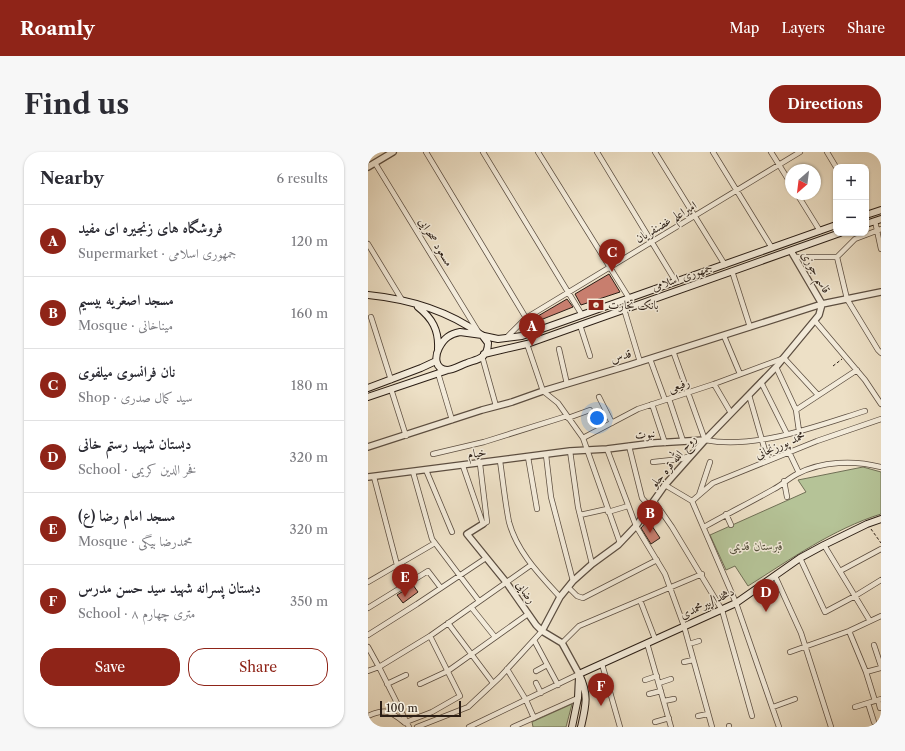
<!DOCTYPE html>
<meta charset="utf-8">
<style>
body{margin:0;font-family:"Libre Caslon Text",Amiri,serif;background:#f7f7f7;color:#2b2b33}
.controls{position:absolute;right:12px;top:12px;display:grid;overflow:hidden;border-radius:8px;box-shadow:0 1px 3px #0004}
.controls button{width:36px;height:36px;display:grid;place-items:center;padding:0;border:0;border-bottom:1px solid #e1e1e2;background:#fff;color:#2b2b33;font:20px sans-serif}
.compass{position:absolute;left:417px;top:12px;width:36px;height:36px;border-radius:50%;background:#fff;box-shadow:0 1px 3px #0004;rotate:208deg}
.scale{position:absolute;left:12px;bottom:10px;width:81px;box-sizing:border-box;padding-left:4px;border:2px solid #2b1e15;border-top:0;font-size:11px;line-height:14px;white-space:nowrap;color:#2b1e15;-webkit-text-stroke:3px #f3ebda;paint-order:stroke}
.you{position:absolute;left:229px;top:266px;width:14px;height:14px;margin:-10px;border:3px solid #fff;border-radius:50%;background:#1a73e8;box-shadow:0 0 0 6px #1a73e833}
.badge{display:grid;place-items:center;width:26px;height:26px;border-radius:50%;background:#8f2418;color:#fff;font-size:13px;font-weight:700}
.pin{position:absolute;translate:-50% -33px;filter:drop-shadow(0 1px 2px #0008)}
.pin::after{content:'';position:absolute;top:21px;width:14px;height:12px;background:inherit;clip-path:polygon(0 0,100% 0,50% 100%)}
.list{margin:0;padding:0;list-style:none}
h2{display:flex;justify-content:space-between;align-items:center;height:52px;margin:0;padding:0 16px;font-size:17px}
h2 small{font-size:13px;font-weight:400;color:#7c7c81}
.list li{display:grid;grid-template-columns:26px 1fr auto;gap:12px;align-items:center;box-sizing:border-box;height:72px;padding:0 16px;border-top:1px solid #e1e1e2}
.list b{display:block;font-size:15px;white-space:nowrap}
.list p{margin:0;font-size:13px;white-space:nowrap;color:#7c7c81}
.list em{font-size:13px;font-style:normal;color:#7c7c81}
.actions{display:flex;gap:8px;padding:12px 16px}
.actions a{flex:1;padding:9px 0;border:1px solid #8f2418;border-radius:16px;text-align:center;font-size:14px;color:#8f2418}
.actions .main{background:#8f2418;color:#fff}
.map{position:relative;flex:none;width:513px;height:575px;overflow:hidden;border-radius:16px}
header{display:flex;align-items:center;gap:24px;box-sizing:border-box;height:56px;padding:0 20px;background:#8f2418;color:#fff}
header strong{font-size:19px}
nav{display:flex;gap:22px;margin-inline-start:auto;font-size:14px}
.intro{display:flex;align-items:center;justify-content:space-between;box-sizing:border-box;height:96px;padding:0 24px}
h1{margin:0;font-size:28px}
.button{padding:10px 18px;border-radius:16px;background:#8f2418;color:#fff;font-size:14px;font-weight:700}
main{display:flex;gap:24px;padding:0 24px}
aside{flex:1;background:#fff;border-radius:16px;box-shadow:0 1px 3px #0004}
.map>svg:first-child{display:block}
.green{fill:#b5c397;stroke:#707056}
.building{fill:#c87e6e;stroke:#2b1e15}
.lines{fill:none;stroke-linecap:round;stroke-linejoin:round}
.minor-casing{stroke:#5c4e41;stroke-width:6}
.tertiary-casing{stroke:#5c4e41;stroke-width:8}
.secondary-casing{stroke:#2b1e15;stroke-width:8}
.path{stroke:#2b1e15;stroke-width:1;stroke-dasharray:3 2;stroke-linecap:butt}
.minor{stroke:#f3ebda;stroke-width:4.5}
.tertiary{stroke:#f3ebda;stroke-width:5.5}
.secondary{stroke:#f3ebda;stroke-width:6}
.labels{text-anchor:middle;stroke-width:3;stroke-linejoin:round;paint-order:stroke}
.street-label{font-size:12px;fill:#2b1e15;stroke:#f3ebda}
.poi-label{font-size:12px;fill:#2b1e15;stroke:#f3ebda;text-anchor:start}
.park-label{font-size:12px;font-style:italic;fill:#54503c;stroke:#f3ebda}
</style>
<header>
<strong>Roamly</strong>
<nav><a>Map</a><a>Layers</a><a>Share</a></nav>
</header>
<div class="intro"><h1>Find us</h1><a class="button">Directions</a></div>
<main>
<aside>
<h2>Nearby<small>6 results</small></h2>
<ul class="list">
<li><span class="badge">A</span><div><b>فروشگاه های زنجیره ای مفید</b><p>Supermarket · جمهوری اسلامی</p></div><em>120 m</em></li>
<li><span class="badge">B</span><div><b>مسجد اصغریه بیسیم</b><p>Mosque · میناخانی</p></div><em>160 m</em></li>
<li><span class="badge">C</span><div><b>نان فرانسوی میلفوی</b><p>Shop · سید کمال صدری</p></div><em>180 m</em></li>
<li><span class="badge">D</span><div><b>دبستان شهید رستم خانی</b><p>School · فخر الدین کریمی</p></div><em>320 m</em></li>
<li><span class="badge">E</span><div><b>مسجد امام رضا (ع)</b><p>Mosque · محمدرضا بیگی</p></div><em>320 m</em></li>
<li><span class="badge">F</span><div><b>دبستان پسرانه شهید سید حسن مدرس</b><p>School · ۸ متری چهارم</p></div><em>350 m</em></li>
</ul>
<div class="actions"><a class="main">Save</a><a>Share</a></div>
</aside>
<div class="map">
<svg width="513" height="575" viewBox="0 0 513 575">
<rect width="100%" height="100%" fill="#ede0c6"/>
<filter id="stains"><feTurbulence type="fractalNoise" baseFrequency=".005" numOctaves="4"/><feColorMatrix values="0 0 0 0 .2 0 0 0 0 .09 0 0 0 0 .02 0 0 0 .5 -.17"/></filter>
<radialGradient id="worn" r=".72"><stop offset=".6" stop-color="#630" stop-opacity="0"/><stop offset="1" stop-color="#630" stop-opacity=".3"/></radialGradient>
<path class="green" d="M495 315 513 320V362C465 377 423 407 380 434L367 414 358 418 342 383 438 340 430 328Z
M204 552 198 575H165L164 570Z"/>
<path class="building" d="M241 122 252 140 213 153 207 142Z
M199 147 205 155 160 173 158 171Z
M280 368 292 386 283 392 273 376Z
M45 433 50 440 35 451 29 443Z"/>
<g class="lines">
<defs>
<path id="minor" d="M58 0 158 166
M115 0 214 163
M170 0 261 146
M229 0 308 130
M287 0 357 113
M345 0 404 96
M403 0 423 32
M459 0 468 15
M7 11 111 181
M429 42 452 79
M507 69 513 97
M0 92 34 148
M427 105H469L487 87 513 77
M469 105 479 147 510 198 513 201
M364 119 382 175
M256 157 272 210
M3 165 23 228
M447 169 497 228 513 252
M212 173 222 204
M356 184 372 222
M138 186 158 166 432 0
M159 192 175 239 190 251 215 286 252 391
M191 197 199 232
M305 199 337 288C387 298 449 274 497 259
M114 204 128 254
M282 207 297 248
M408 215 428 258 431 279
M70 221 84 268
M393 230 419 282
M346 232 363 261
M23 237 38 284
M381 243 400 309
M231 245 244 271
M301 247 315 289
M284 252 297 291
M428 258 489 218
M200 266 222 258
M215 286 270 257 346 232 416 206 450 243
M261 294 274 346 282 355
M239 297 268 374 297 422 316 474 344 575
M202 299 210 355 224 412
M421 300 431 321
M65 302 116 290 199 264
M178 303 183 345 205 429
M160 305 169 357
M132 309C135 329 137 350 141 370 149 400 172 423 192 445
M285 310 313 307 322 304
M95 314 115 372 119 370 112 312
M58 318 84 380
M45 320 64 387 111 449
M6 325 29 413
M416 329 419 345
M297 333 324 349 368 451 411 575
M331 343 342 310
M286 349 304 375 354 458 384 564
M324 349 345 331 449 289 513 267
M240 360 260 354
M358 362 363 373
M212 363 239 357
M336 375C359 362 383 350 406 337 414 333 421 326 429 322 454 309 486 308 513 315
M456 393 502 469
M432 406 457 460 487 444 513 428
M472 419 513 397
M407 424 433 481 463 575
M0 430 67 391
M200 435 209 444 215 446 289 408
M272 448 287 487
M103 455 127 485
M0 456 60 419 73 436
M80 471 125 531
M481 479 498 520 513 516
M0 483 49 452 118 406
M166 488 190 533
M194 491 211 474 334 422
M279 491 303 575
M321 492 331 489
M506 493 513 514
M0 495 11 515 41 575
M422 500 481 479 513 464
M316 510 325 508
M234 512 252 575
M139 517 158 548 166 566
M0 519 11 515 62 484 163 413
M168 519 179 513
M498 520 507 549
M277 528 289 524
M168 531 173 541
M291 531 303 527
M19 532 38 523
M52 532 80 519 160 462
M281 542 293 539
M510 548 512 556
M296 549 306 547
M500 551 506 570
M405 555 427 547
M487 555 513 547
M0 564C19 556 22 559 37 571
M330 564 340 562
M38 570 64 560 92 544 62 484
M287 570 301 566
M0 574 1 575
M361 574V575
M49 575 100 555 132 525 174 479
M101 575 211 522
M145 575 210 546"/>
<path id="tertiary" d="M0 15 25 0
M423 99 454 152
M0 295 114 258 144 250 175 239 262 213 454 152 513 140
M0 325 202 299 239 297 286 291 337 288
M115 372 99 382 138 430 168 473 174 479 194 491 211 522
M174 479 192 445 205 429 224 412 250 393 268 374 297 333 337 288 408 215 451 163 454 152"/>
<path id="secondary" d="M498 63 513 58
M498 72 513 67
M0 143C40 147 80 159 112 182
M50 155C64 166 71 178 70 197
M92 180 114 183 120 191C120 197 118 202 114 205 110 208 104 209 99 211 93 213 85 218 79 218 66 217 67 204 71 196 76 186 82 182 92 180Z
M116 184 130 187 154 184 468 73
M116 202 159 192 472 81
M0 236 53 216 68 209
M0 245 80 218
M211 522 368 451 432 406 456 393 499 372 513 367
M211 522C221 543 218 553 213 575
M204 575 210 546 211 524"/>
</defs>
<use href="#minor" class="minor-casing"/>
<use href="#tertiary" class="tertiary-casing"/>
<use href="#secondary" class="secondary-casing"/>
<path class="path" d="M465 214 474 207
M503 377 513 391"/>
<use href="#minor" class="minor"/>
<use href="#tertiary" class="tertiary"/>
<use href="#secondary" class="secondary"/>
</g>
<defs>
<symbol id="bank-bare" viewBox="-9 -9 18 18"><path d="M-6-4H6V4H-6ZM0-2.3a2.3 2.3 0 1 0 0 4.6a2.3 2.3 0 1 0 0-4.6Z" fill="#8f2418" stroke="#f3ebda" stroke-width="2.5" paint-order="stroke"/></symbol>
</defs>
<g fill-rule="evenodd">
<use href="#bank-bare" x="217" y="142" width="22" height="22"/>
</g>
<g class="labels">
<g class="street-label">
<text transform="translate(298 70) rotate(-31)" y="4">امیراعلم غضنفریان</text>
<text transform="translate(68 90) rotate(58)" y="4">مسعود صحرایی</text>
<text transform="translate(448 120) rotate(60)" y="4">قاسم جوزی</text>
<text transform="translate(314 125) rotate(-19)" y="4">جمهوری اسلامی</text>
<text transform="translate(253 204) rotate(-17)" y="4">قدس</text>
<text transform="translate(311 233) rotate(-18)" y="4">رفیعی</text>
<text transform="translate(277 282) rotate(-6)" y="4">نبوت</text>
<text transform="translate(412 293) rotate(-23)" y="4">محمد پورزنجانی</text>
<text transform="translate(109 301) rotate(-7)" y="4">خیام</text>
<text transform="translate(305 309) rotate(-50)" y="4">روح الله قره جلو</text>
<text transform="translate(158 440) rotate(55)" y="4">رضایی</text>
<text transform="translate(339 451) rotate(-25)" y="4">دهخدا/پیرمحمدی</text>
</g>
<g class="poi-label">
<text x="240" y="157">بانک تجارت</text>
</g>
<g class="park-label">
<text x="388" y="398">قبرستان قدیمى</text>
</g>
</g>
<rect width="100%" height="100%" filter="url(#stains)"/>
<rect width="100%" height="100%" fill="url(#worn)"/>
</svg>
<div class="controls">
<button>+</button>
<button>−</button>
</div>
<svg class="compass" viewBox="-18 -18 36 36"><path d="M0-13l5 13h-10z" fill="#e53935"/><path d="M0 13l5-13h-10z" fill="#7c7c81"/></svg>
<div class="scale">100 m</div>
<div class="you"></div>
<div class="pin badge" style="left:164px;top:194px">A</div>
<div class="pin badge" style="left:282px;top:381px">B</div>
<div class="pin badge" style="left:244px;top:120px">C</div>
<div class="pin badge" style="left:398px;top:460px">D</div>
<div class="pin badge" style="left:37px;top:445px">E</div>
<div class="pin badge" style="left:233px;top:554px">F</div>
</div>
</main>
